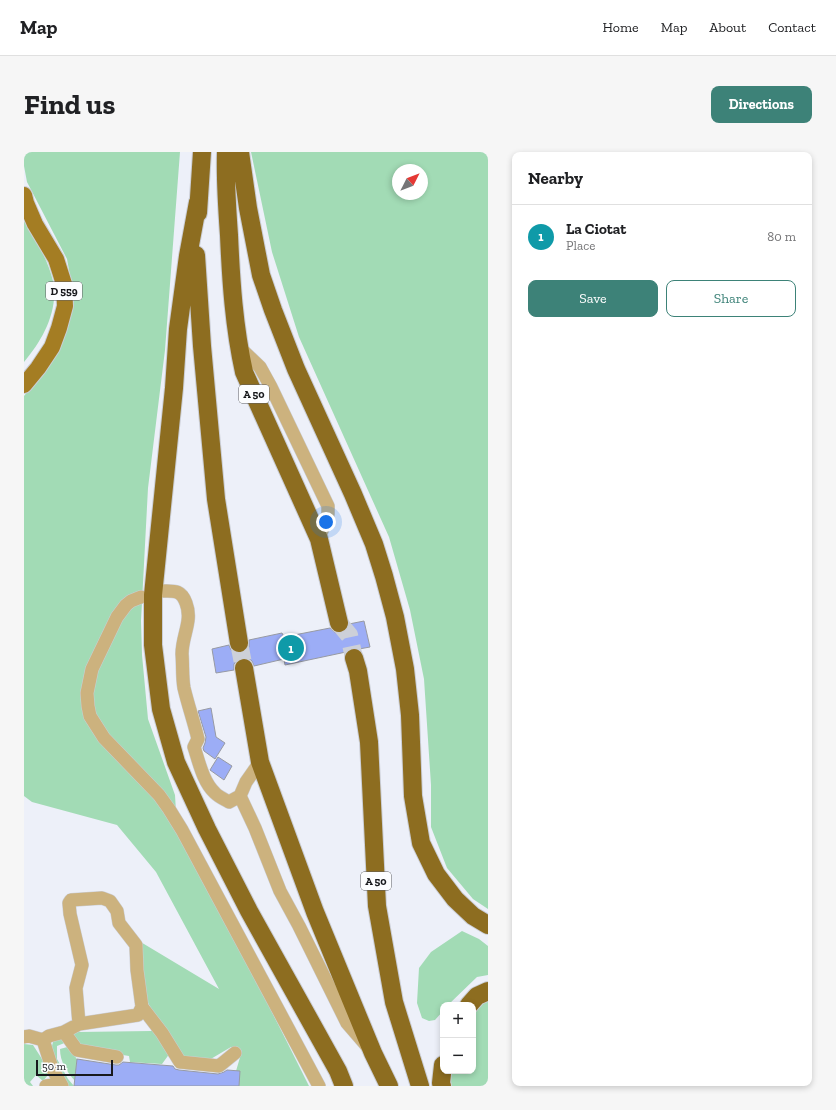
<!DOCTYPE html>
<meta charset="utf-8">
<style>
body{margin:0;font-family:"Zilla Slab",serif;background:#f6f6f6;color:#202124}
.controls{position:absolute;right:12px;bottom:12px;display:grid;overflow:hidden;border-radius:8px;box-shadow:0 2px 6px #0003}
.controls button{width:36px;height:36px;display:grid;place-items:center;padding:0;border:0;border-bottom:1px solid #e0e0e0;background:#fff;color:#202124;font:20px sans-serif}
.compass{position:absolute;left:368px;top:12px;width:36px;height:36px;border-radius:50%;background:#fff;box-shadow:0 2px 6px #0003;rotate:48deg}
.scale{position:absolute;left:12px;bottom:10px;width:77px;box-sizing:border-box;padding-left:4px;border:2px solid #18191d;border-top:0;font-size:11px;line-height:14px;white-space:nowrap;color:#18191d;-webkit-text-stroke:3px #fcfdff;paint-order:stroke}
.you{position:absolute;left:302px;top:370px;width:14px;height:14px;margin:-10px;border:3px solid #fff;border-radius:50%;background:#1a73e8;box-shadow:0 0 0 6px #1a73e833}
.badge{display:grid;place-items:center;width:26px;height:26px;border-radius:50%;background:#3d8278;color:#fff;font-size:13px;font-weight:700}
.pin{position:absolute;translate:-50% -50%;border:2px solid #fff;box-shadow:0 1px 4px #0006}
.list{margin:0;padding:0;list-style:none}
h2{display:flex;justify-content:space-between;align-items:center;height:52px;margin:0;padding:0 16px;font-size:17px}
h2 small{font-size:13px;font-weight:400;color:#757577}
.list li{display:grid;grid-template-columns:26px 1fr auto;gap:12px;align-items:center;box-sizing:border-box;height:64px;padding:0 16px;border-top:1px solid #e0e0e0}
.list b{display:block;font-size:15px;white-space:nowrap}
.list p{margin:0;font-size:13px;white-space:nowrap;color:#757577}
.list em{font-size:13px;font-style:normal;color:#757577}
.actions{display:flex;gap:8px;padding:12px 16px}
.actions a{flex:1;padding:9px 0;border:1px solid #3d8278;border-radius:8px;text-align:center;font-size:14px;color:#3d8278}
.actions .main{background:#3d8278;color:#fff}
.map{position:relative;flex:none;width:464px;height:934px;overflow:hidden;border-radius:8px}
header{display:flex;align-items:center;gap:24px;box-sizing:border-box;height:56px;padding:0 20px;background:#fff;border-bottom:1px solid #e0e0e0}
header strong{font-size:19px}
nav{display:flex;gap:22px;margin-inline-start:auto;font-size:14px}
.intro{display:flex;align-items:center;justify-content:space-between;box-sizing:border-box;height:96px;padding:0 24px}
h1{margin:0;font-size:28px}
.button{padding:10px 18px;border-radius:8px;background:#3d8278;color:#fff;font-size:14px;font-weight:700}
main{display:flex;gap:24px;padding:0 24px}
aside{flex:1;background:#fff;border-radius:8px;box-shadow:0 2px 6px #0003}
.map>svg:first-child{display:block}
.green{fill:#a2dbb5;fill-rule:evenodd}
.building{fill:#9cadf6;stroke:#979aa3}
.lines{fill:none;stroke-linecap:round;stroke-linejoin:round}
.highway-tunnel{stroke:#cdd0d8;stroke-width:18;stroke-dasharray:18 9;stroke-linecap:butt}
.minor-casing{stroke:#cbced6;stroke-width:14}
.major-casing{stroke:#cbced6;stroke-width:18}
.highway-casing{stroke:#cbced6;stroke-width:20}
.minor{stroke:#ccb27e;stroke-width:13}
.major{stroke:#a47d23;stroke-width:16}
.highway{stroke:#8d6d20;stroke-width:18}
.labels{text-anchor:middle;stroke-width:3.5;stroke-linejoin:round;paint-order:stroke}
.shield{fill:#fcfdff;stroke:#5c5d61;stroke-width:1}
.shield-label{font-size:11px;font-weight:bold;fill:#18191d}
</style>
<header>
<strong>Map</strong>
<nav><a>Home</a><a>Map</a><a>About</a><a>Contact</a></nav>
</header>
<div class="intro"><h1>Find us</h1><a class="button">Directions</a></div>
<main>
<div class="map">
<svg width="464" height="934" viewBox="0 0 464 934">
<rect width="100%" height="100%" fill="#edf0f9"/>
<path class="green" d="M0 0H156L141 198 124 336 117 469 118 503 124 567 151 643 153 676 224 811 252 868 285 934H215L212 919 217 902 207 895 180 911 157 904 136 873 123 849 115 789 195 837 132 720 93 673 8 650 0 644V244L24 214 48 157 47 129 43 107 3 30 0 14Z
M227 0H464V757L449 747 423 716 407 675V633L400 527 386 458 365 385 275 185 248 100ZM374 18H398V42H374Z
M0 69C12 87 24 108 29 129 35 159 18 189 0 210Z
M438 779 455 787 464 794V823L453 825 424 853H419V859L411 868 405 869 398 866 393 851 395 816 407 800Z
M464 845V934H426V919H449V855Z
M128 878 146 901 138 912 106 910 105 904 62 897 47 883 54 880 127 879Z
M37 886 43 890 33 894V907L44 927 50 934H44L32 911 27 898 29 890Z
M0 892 9 893 18 907 24 923 19 929 12 923 6 930 9 934H0Z
M47 894 49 902 53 907 51 929C43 920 36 910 36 897Z"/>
<path class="building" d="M340 469 346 495 335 497 332 496H327L322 500 261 513 260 507 230 514 228 509 224 506H218L213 508 210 512V518L192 521 188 497 205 493 207 498 211 501H217L222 499 225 495V488L258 481 260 485 306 476 308 478 312 481H317L322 478 325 472Z
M187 556 192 585 201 591 191 607 180 599 179 596 181 591 182 585 174 559Z
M194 605 208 614 200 628 186 618Z
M53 907 92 913H95L99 910 149 914 151 917 155 918 194 922 200 920 203 918 216 919 215 934H50Z"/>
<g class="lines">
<path class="highway-tunnel" d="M315 471 325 483 330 506
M215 491 220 516"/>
<defs>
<path id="minor" d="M214 194 236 215 247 235 304 354V362L295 387
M137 439C149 439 157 437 162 451 169 469 158 483 158 502 159 513 158 525 160 536 164 553 170 570 174 587L170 595C175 610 179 630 191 641 195 645 200 647 205 650L216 644
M117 445 107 449 102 453 93 465 68 517 63 541 64 554 66 564 80 586 135 643 145 657 158 678 295 934
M236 610 222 630 216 644 231 676 256 739 275 774 323 871 342 893
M118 855 138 881 156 910 195 914 211 901
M40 880 53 898 93 905
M0 885 5 884 19 888
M19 888 25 884 40 880 55 872 114 863 118 855 113 818 112 793 95 771 93 759 86 749 78 746 47 748 45 751 46 762 58 813 52 836 55 872
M19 888 28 916 38 934
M22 934 36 932"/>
<path id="major" d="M0 43 2 51 11 72 32 107 40 132 41 154 35 176 28 195 14 216 0 233"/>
<path id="highway" d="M202 0C201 28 203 55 205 83 207 129 210 175 220 220L295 387 315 471
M216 0 224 56 237 123 249 158 272 217 329 342 350 392 360 424 371 465 381 517 386 563 389 644 397 691 412 722 431 747 449 764 464 773
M174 50 164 104 154 177 150 236 129 443V493L137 557 152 610 183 677 225 759 314 919 320 934
M174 61 178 0
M172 103 178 194 192 347 215 491
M330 506 334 519 345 590 353 754 370 850 396 934
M220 516 236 610 291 760 349 901 365 934
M445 853 453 844 464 839
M418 934 417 931 419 913"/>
</defs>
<use href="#minor" class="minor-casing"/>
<use href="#major" class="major-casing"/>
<use href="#highway" class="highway-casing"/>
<use href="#minor" class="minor"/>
<use href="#major" class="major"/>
<use href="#highway" class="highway"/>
</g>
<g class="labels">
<g class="shield">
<rect x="22" y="130" width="36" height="18" rx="3"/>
<rect x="215" y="233" width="30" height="18" rx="3"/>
<rect x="337" y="720" width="30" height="18" rx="3"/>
</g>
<g class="shield-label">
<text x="40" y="143">D 559</text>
<text x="230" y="246">A 50</text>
<text x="352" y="733">A 50</text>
</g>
</g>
</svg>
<div class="controls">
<button>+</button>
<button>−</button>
</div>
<svg class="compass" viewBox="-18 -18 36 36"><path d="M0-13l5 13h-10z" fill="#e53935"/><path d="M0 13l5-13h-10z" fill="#757577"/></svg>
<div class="scale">50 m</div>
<div class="you"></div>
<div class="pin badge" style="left:267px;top:496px;background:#0f9aa8">1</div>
</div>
<aside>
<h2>Nearby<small></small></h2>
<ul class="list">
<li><span class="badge" style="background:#0f9aa8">1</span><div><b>La Ciotat</b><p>Place</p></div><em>80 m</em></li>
</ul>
<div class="actions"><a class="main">Save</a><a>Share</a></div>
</aside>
</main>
